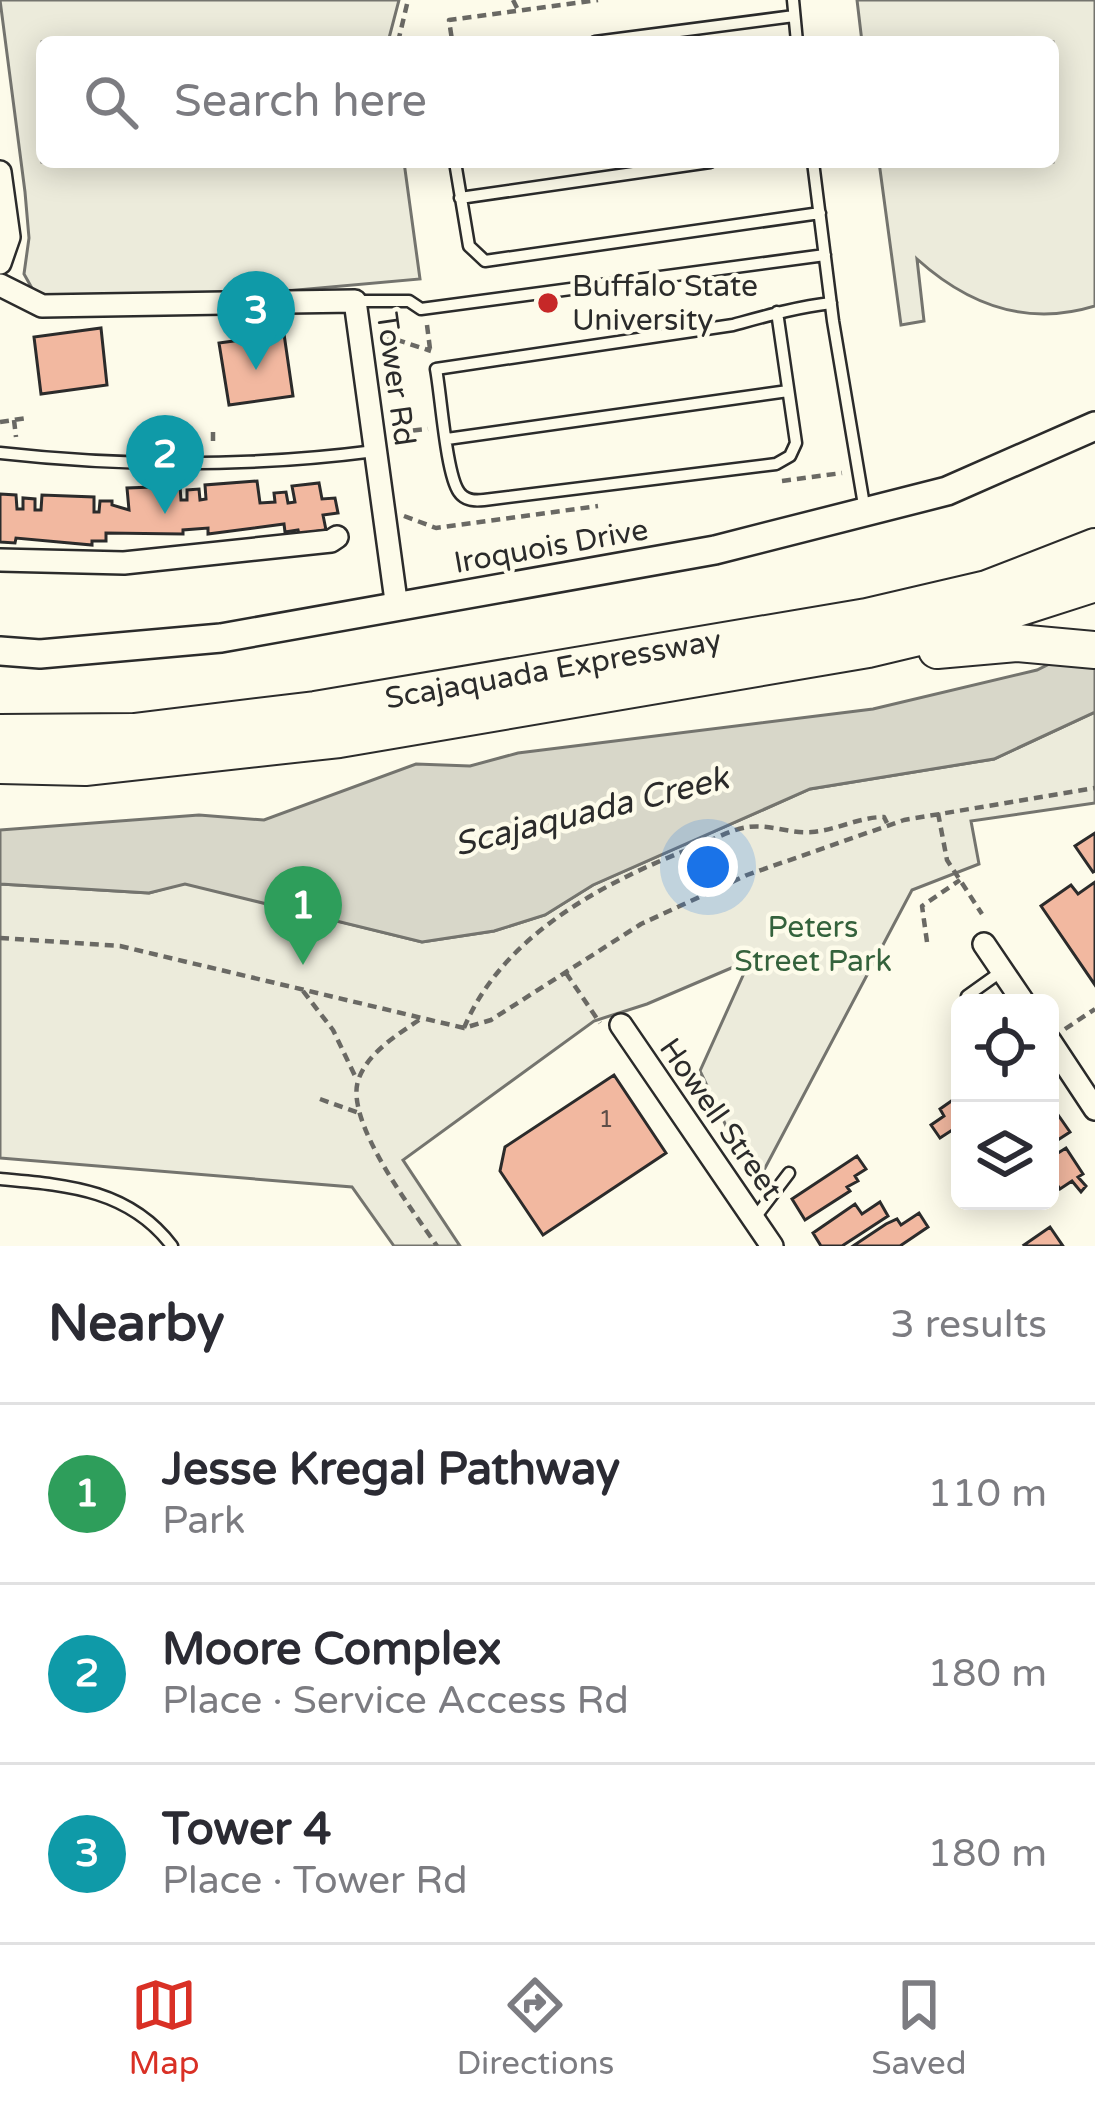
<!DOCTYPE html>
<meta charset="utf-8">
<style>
body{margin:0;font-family:"Varela Round",sans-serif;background:#f7f7f7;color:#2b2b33}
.controls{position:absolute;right:36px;bottom:36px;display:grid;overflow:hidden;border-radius:18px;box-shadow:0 6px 30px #0003}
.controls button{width:108px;height:108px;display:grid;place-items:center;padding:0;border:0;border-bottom:3px solid #e1e1e2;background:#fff;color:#2b2b33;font:60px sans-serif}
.you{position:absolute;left:708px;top:867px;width:42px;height:42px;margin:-30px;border:9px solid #fff;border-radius:50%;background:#1a73e8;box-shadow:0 0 0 18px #1a73e833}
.badge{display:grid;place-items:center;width:78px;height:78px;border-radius:50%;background:#d93025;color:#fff;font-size:39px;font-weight:700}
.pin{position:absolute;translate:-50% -99px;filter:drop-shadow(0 3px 6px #0008)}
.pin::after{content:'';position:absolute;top:63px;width:42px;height:36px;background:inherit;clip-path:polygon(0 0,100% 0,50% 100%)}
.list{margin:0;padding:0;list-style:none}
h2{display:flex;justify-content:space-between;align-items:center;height:156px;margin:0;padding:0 48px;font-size:51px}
h2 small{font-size:39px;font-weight:400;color:#7c7c81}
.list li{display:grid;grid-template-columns:78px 1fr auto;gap:36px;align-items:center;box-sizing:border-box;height:180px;padding:0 48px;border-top:3px solid #e1e1e2}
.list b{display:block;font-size:45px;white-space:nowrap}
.list p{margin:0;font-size:39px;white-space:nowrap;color:#7c7c81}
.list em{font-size:39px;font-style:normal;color:#7c7c81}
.icon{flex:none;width:66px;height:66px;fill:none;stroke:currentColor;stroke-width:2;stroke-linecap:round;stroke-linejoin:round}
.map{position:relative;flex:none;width:1095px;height:1246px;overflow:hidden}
.search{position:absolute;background:#fff;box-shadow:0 6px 30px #0003;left:36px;right:36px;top:36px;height:132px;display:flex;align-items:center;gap:30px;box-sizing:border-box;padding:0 42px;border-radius:18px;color:#7c7c81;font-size:45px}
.sheet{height:696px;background:#fff}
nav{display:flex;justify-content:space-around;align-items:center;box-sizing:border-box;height:168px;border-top:3px solid #e1e1e2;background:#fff;font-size:33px;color:#7c7c81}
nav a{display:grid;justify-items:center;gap:6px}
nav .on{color:#d93025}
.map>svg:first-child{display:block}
.green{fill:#ecebdb;stroke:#74746e;stroke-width:3}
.water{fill:#d8d7c9;stroke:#74746e;stroke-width:3}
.building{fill:#f2b8a0;stroke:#2b2b2b;stroke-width:3}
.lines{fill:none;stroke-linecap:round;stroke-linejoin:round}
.service-casing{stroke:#2b2b2b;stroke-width:15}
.minor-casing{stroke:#2b2b2b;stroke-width:26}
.tertiary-casing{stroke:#2b2b2b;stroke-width:32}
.trunk-casing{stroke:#2b2b2b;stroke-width:40}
.path{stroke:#6a6964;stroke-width:4.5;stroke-dasharray:9 6;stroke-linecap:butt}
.service{stroke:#fdfbea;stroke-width:10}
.minor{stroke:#fdfbea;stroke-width:21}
.tertiary{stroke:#fdfbea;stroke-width:27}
.trunk{stroke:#fdfbea;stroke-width:36}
.poi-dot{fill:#c62828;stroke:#fdfbea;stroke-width:4.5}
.labels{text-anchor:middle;stroke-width:9;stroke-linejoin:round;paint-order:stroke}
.number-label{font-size:24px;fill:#5d4e48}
.poi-label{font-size:30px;fill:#2b2b2b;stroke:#fdfbea;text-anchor:start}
.street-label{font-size:30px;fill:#2b2b2b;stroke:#fdfbea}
.park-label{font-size:30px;fill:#34623c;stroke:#fdfbea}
.water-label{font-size:33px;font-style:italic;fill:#2b2b2b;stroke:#fdfbea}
</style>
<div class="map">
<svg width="1095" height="1246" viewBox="0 0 1095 1246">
<rect width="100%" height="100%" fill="#fdfbea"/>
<path class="green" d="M0 0H399L388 42H42V162H404L420 279 275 292 49 298 33 290 24 274 29 238 25 192Z
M857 0H1095V306C1027 327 968 305 917 259L924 321 901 325 879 162H1053V42H862Z
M1095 712V803L971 821 979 864 912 890 755 1187 700 1071 750 960 647 1004 594 1021 403 1160 460 1246H394L352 1187 0 1158V884L149 893 185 883 422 942 494 931 545 915 593 885 810 789 994 759Z"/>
<path class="water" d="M1095 641V712L994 759 810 789 593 885 545 915 494 931 422 942 185 884 149 893 0 884V830L199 815 264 820 416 764 470 766 518 753 873 709 1037 670Z"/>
<path class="building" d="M101 328 107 385 41 394 34 337Z
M284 334 293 396 229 405 219 343Z
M257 481 260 503 275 502 274 493 286 492 288 503 295 502 292 486 319 483 322 499 335 498 338 513 323 515 326 530 299 534 298 530 285 532 284 524 208 534V528L183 530V534L106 533V541H92V545L16 538 15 543 0 542V494L16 495 17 509H23V498L35 499V510H41L42 495 94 497V512H99L100 501H112V505L129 510 127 488 180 486 181 500H187V490L199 489 200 500 206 499 205 485Z
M1095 833V871L1093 872 1075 846Z
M1095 882V985L1041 906 1071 885 1078 894Z
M614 1075 666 1153 543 1235 500 1171 505 1147Z
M960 1095V1125L940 1138 931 1125 944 1116 940 1109Z
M1054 1109 1070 1132 1050 1145V1112Z
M1066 1148 1083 1174 1078 1177 1086 1186 1081 1192 1072 1181 1060 1189 1050 1174V1158Z
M857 1156 866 1169 855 1176 858 1181 847 1187 850 1191 805 1220 792 1199Z
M880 1202 888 1216 842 1246H821L813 1233 855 1204 862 1214Z
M919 1213 928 1227 900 1246H853L886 1224 897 1219 901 1225Z
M1050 1227 1063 1246H1025L1024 1245Z"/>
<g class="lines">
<defs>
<path id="service" d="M793 0 797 42
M595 42 794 16
M455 162 469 246 485 261 820 213
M813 162 833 321 865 511
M460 198 710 162
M355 301H409L421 309 825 255
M777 312 796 443 790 456 776 464 484 500C475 501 465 501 459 492 446 474 441 395 436 369L733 325C766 316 797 307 831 303
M447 439 788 391
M0 453C125 467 251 467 375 451
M967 996 1002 971
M0 1179C66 1185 129 1189 172 1246
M754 1219 789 1173"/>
<path id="minor" d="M0 172 9 237 0 263
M0 285 42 306 355 301 397 608
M0 560 124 563 331 541 337 537
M984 944 1024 1003
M621 1025 772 1246
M1050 1041 1095 1109"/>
<path id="tertiary" d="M0 651 40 654 221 638 715 550 947 491 1095 426"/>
<path id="trunk" d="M937 650 1017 643 1095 650
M0 733 134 732 315 710 867 617 987 589 1095 547
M0 765 85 767 339 739 868 649 952 629 1095 583"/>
</defs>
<use href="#service" class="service-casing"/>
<use href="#minor" class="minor-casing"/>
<use href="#tertiary" class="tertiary-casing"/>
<use href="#trunk" class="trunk-casing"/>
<path class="path" d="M513 0 518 10
M398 42 408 0
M441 42 452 40 449 20 598 0
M427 325 430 349
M382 335 431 351
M14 420 16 437
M0 422 27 418
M213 432V446
M398 432 428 429
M782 481 842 473
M404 516 436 528 598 506
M938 813 947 860 982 914
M0 938 120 946 464 1028 491 1020 641 924 747 875 904 820 1095 788
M927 942 922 906 960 880
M566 973 600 1023
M303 991 333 1030 356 1078
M419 1020C397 1035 369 1052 359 1078 342 1119 414 1212 437 1246
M464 1028C503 934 606 881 697 846 713 840 732 829 748 827 770 824 791 834 812 832 837 830 859 817 884 817L887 823
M1065 1029 1095 1009
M320 1099 359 1113"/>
<use href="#service" class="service"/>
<use href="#minor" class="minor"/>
<use href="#tertiary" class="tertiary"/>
<use href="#trunk" class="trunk"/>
</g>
<circle class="poi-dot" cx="548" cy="303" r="12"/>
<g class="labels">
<g class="number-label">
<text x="606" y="1127">1</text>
</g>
<g class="poi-label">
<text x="572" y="296">Buffalo State<tspan x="572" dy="34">University</tspan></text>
</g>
<g class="street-label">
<text transform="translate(396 379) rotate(82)" y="10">Tower Rd</text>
<text transform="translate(551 546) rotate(-10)" y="10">Iroquois Drive</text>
<text transform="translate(553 669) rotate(-10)" y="10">Scajaquada Expressway</text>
<text transform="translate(721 1119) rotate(55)" y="10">Howell Street</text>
</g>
<g class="park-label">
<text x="813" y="937">Peters<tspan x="813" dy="34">Street Park</tspan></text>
</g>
<g class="water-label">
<text transform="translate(591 810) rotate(-14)" y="12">Scajaquada Creek</text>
</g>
</g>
</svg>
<div class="controls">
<button><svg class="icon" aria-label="locate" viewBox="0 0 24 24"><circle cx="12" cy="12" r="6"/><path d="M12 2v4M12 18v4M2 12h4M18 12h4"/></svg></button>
<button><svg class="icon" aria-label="layers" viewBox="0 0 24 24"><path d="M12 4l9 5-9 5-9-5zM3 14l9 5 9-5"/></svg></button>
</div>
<div class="you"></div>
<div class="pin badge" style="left:303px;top:965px;background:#2e9e5b">1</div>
<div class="pin badge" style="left:165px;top:514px;background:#0f9aa8">2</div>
<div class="pin badge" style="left:256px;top:370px;background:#0f9aa8">3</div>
<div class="search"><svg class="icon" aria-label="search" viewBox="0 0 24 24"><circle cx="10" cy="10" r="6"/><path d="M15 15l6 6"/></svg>Search here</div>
</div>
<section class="sheet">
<h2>Nearby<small>3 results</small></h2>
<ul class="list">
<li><span class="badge" style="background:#2e9e5b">1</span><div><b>Jesse Kregal Pathway</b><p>Park</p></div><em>110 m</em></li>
<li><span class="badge" style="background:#0f9aa8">2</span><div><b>Moore Complex</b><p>Place · Service Access Rd</p></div><em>180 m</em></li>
<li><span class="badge" style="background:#0f9aa8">3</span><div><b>Tower 4</b><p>Place · Tower Rd</p></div><em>180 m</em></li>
</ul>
</section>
<nav>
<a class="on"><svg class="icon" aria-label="map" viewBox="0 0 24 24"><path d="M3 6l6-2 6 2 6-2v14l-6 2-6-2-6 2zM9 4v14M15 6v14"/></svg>Map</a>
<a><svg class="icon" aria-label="directions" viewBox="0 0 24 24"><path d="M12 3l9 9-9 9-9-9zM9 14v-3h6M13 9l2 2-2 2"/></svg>Directions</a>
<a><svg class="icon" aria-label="saved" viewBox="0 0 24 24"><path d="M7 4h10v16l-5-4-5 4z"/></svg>Saved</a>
</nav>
